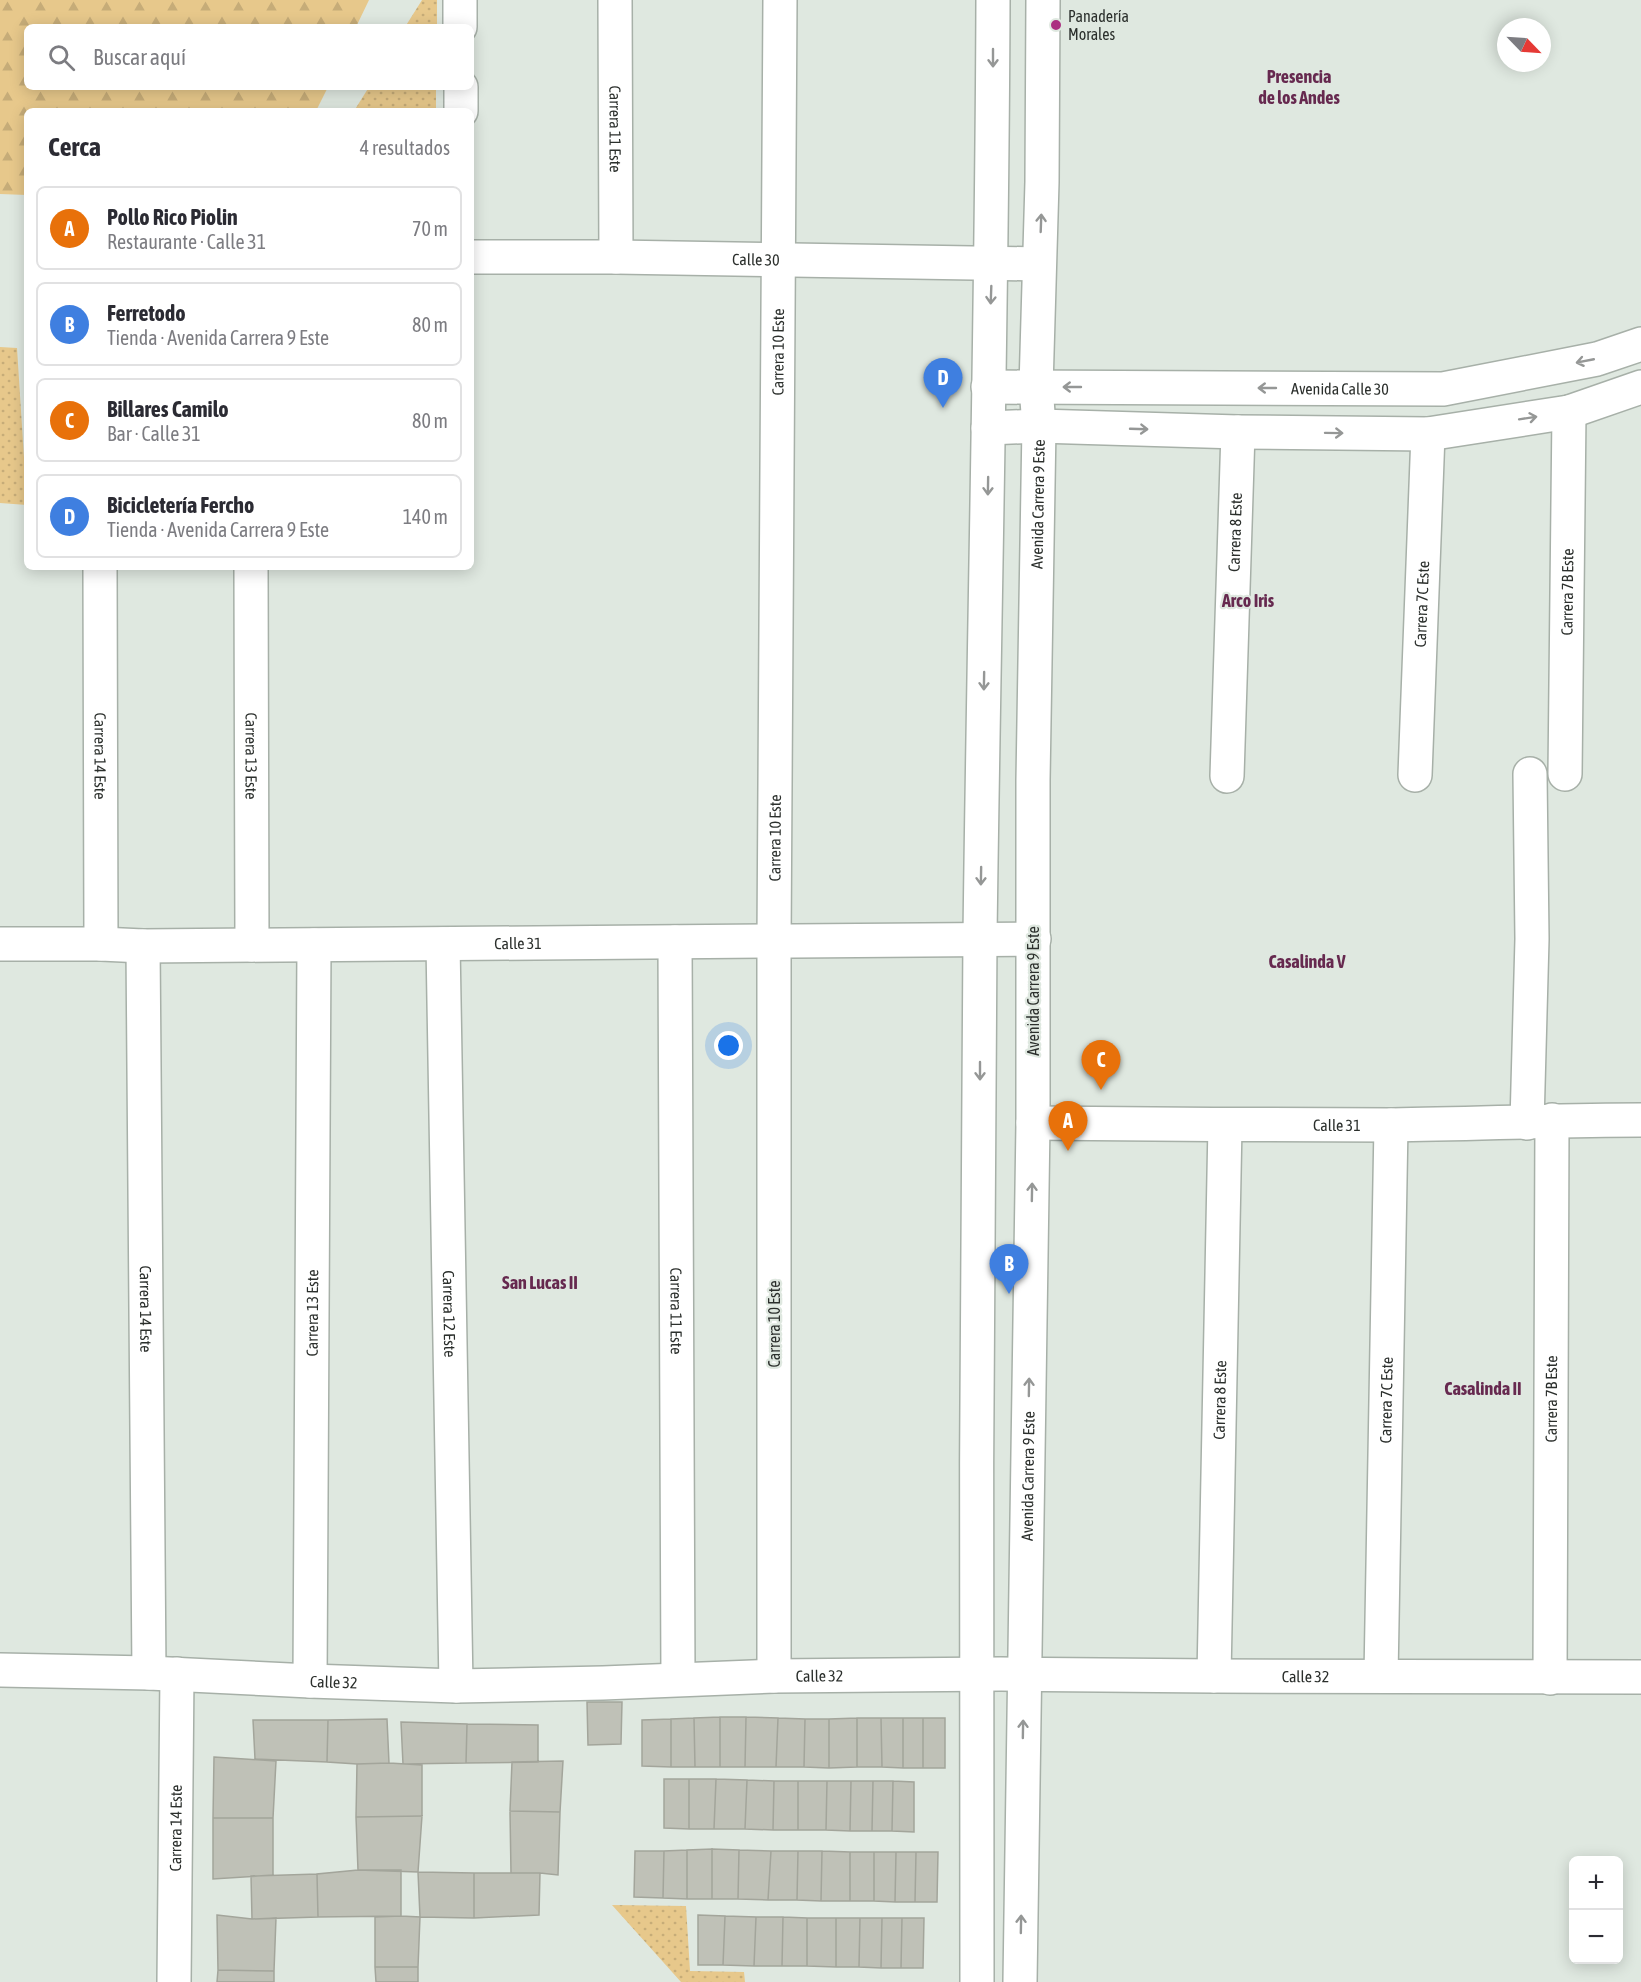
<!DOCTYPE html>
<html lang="es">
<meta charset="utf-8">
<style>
body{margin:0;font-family:"Asap Condensed",sans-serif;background:#f2f2f3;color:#2b2b33}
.controls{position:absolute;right:18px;bottom:18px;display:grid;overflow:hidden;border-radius:9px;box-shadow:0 3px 15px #0003}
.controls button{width:54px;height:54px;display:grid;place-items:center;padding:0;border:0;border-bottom:2px solid #e1e1e2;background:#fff;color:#2b2b33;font:30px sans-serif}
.compass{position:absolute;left:1497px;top:18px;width:54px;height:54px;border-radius:50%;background:#fff;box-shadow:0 3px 15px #0003;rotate:115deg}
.you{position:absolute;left:729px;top:1046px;width:21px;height:21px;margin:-15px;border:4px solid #fff;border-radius:50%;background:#1a73e8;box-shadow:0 0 0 9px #1a73e833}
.badge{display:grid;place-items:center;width:39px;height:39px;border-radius:50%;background:#0b8043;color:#fff;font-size:20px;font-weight:700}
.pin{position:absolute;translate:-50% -50px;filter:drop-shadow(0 2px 3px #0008)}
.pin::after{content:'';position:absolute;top:32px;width:21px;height:18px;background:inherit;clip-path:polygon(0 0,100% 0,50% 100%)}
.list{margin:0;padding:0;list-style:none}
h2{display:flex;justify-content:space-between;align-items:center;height:78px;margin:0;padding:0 24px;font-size:26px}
h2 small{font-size:20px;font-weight:400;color:#7c7c81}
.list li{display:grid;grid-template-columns:39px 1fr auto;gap:18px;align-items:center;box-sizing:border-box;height:84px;margin:0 12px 12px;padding:0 12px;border:2px solid #e1e1e2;border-radius:9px}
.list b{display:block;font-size:22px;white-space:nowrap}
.list p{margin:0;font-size:20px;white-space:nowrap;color:#7c7c81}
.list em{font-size:20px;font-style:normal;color:#7c7c81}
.icon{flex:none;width:33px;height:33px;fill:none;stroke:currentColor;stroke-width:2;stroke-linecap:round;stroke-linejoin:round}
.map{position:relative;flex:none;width:1641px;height:1982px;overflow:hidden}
.search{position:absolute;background:#fff;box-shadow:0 3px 15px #0003;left:24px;top:24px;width:450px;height:66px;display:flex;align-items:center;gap:15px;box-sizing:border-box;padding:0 21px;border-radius:9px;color:#7c7c81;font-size:22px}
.panel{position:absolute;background:#fff;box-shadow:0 3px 15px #0003;left:24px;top:108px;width:450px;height:462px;border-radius:9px}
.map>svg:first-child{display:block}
.grass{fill:url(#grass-dots)}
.forest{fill:url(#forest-firs)}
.building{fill:#bfc1b7;stroke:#a3a59b;stroke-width:1.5}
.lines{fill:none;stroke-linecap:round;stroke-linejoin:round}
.minor-casing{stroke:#a7b0a8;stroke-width:36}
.major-casing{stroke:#a7b0a8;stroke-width:36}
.minor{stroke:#fff;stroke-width:33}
.major{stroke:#fff;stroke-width:33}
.oneway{stroke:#959796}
.poi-dot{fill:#ab2f81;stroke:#dfe8e0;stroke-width:2}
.labels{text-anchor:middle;stroke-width:4.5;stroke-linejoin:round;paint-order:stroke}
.poi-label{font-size:16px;fill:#2b2f2c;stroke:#dfe8e0;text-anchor:start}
.street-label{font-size:16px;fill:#2b2f2c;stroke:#dfe8e0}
.neighbourhood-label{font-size:18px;font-weight:bold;fill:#66294f;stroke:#dfe8e0}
</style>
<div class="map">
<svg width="1641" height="1982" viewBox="0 0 1641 1982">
<defs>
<pattern id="grass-dots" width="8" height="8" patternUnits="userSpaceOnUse" patternTransform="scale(1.5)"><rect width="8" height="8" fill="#e7c88b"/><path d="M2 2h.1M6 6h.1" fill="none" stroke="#c6ac78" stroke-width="1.8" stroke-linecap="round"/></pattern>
<pattern id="forest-firs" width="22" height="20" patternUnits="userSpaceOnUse" patternTransform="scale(1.5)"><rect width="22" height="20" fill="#e7c88b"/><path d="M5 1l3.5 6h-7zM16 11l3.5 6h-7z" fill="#c6ac78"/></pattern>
</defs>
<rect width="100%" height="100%" fill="#dfe8e0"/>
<path class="grass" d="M422 0H437V27H405Z
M369 87H436V111H354Z
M0 347 17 348 27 505 0 503Z
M612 1905 686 1906 690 1971 744 1972 745 1982H681Z"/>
<path class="forest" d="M0 0H369L356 27H27V87H328L316 111H27V195L0 194Z"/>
<path class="building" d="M587 1702H622L621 1744 588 1745Z
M720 1717H746L745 1767H720Z
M720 1717V1767H695L694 1718Z
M746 1717 778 1718 776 1767H745Z
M694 1718 695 1767H671V1719Z
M778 1718 805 1719 804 1767H776Z
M857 1718H881L882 1767H857Z
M857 1718V1767L829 1768V1719Z
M881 1718H903V1768L882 1767Z
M903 1718H923V1768H903Z
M923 1718H945V1768H923Z
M387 1719 389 1763 357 1764 327 1762 328 1720Z
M671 1719V1767L642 1766V1720Z
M805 1719H829V1768L804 1767Z
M253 1720H328L327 1762 255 1759Z
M401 1722 467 1724 466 1763 403 1764Z
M467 1724 538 1725V1762L466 1763Z
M214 1757 276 1761 273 1818H213Z
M563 1761 560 1812 510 1811 512 1762Z
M389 1763 422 1765V1816L356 1817 357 1764Z
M664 1779H689V1829L664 1828Z
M689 1779H716L714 1829H689Z
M716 1779 747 1780 745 1829H714Z
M747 1780 774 1781 773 1830 745 1829Z
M774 1781H798V1830H773Z
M798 1781H827L826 1830H798Z
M827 1781H851L850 1831 826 1830Z
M851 1781H873L872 1831H850Z
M873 1781H893L892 1831H872Z
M893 1781 914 1782V1832L892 1831Z
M510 1811 560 1812 558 1875 540 1873H511Z
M422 1816 418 1872 358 1870 356 1817Z
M213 1818H273V1875L213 1879Z
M712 1849V1899H687V1850Z
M712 1849 739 1850 738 1899H712Z
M687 1850V1899L663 1898 664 1851Z
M739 1850 771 1851 768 1900 738 1899Z
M635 1851H664L663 1898 634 1897Z
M771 1851H798L797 1900H768Z
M798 1851H822L821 1901 797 1900Z
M822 1851 850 1852V1901H821Z
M850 1852H874V1901H850Z
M874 1852H896L895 1902 874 1901Z
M896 1852H916L915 1902H895Z
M916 1852H938L937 1902H915Z
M358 1870H401V1916L318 1917 317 1874Z
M418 1872 474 1873V1918L420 1917Z
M474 1873H540L539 1915 474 1918Z
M317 1874 318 1917 252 1919 251 1876Z
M217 1915 252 1919 276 1918 274 1971 218 1970Z
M698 1915 725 1916 723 1965H698Z
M401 1916 420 1917 418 1967H375V1917Z
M725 1916 756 1917 754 1966 723 1965Z
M756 1917H783L782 1966H754Z
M783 1917 807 1918V1966H782Z
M807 1918H836V1967L807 1966Z
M836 1918H860L859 1967H836Z
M860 1918H882L881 1968 859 1967Z
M882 1918H902L901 1968H881Z
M902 1918H924L923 1968H901Z
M375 1967H418V1982H376Z
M218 1970 274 1971V1982H217Z"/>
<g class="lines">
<defs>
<g id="minor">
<path d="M460 0V27"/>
<path id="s1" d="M615 0 616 257"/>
<path d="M461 87V111"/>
<path id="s2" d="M471 257H616L1039 264"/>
<path id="s3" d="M100 567 101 944"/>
<path id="s4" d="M251 567 252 945"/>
<path id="s5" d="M1565 774 1569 412"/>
<path id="s6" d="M1415 775 1428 434"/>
<path id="s7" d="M1227 776 1238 432"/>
<path id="s8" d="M675 942 678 1679"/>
<path id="s9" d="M0 944H101L143 946 1034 939"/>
<path id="s10" d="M443 944 456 1686"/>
<path id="s11" d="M143 946 149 1673"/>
<path id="s12" d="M1033 1123C1153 1124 1272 1125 1392 1125 1475 1124 1558 1120 1641 1120"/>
<path d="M1527 1123 1532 939 1530 774"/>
<path id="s13" d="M0 1670 149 1673 310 1681 456 1686 603 1683 774 1676 1001 1674 1214 1676 1641 1677"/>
<path id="s14" d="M774 1676V942L780 0"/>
<path id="s15" d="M1214 1676 1225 1125"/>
<path id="s16" d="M1381 1676 1391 1125"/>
<path id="s17" d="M1550 1678 1552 1120"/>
<path id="s18" d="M310 1681 314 945"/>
<path id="s19" d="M174 1982 177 1674"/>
</g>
<g id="major">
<path id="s20" d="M988 387 1443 389 1597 359 1641 344"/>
<path d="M988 428 1039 426 1238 432 1428 434 1569 412 1641 387"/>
<path d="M977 1982C976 1633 976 1285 980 936 984 624 992 312 993 0"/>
<path id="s21" d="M1020 1982 1033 1123V780L1039 426 1036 387 1042 182 1043 0"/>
</g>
</defs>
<use href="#minor" class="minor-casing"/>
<use href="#major" class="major-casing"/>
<use href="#minor" class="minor"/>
<use href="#major" class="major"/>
</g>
<defs><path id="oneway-shaft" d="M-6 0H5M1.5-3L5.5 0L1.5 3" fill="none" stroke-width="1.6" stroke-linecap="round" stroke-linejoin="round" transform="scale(1.5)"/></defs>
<g class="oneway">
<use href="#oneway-shaft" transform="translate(993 58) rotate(90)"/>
<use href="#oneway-shaft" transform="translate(1041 223) rotate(-88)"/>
<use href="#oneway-shaft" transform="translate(991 295) rotate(92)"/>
<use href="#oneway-shaft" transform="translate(1585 361) rotate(169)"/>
<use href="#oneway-shaft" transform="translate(1072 387) rotate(-180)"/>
<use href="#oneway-shaft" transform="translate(1267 388) rotate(-180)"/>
<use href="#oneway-shaft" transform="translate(1528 418) rotate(-9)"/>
<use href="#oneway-shaft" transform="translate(1139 429) rotate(2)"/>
<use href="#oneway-shaft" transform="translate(1334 433) rotate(1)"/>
<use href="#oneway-shaft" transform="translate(988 486) rotate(91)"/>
<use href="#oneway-shaft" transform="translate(984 681) rotate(91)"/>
<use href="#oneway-shaft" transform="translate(981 876) rotate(91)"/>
<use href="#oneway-shaft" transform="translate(980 1071) rotate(90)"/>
<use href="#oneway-shaft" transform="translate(1032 1192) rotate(-89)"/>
<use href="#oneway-shaft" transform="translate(1029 1387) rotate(-89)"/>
<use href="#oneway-shaft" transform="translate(1023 1729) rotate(-89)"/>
<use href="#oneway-shaft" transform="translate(1021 1924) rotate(-89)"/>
</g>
<circle class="poi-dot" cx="1056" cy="25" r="6"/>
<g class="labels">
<g class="poi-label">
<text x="1068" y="22">Panadería<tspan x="1068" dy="18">Morales</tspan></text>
</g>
<g class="street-label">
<text dy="6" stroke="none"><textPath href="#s1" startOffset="129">Carrera 11 Este</textPath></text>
<text dy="6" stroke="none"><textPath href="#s2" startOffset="285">Calle 30</textPath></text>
<text dy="6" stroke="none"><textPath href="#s14" startOffset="1324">Carrera 10 Este</textPath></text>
<text dy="6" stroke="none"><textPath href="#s20" startOffset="352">Avenida Calle 30</textPath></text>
<text dy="6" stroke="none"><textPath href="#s21" startOffset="1478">Avenida Carrera 9 Este</textPath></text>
<text dy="6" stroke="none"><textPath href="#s7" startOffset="244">Carrera 8 Este</textPath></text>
<text dy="6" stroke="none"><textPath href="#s5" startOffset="182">Carrera 7B Este</textPath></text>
<text dy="6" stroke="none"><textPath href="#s6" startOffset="171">Carrera 7C Este</textPath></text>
<text dy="6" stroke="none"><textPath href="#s3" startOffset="189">Carrera 14 Este</textPath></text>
<text dy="6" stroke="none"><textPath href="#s4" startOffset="189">Carrera 13 Este</textPath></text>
<text dy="6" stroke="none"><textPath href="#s14" startOffset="838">Carrera 10 Este</textPath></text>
<text dy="6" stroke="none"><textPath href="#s9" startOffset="518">Calle 31</textPath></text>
<text transform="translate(1033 991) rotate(-90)" y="6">Avenida Carrera 9 Este</text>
<text dy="6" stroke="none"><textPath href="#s12" startOffset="304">Calle 31</textPath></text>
<text dy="6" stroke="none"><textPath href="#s11" startOffset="363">Carrera 14 Este</textPath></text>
<text dy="6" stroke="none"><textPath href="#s8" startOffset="369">Carrera 11 Este</textPath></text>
<text dy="6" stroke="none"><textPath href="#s18" startOffset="368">Carrera 13 Este</textPath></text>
<text dy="6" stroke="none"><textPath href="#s10" startOffset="370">Carrera 12 Este</textPath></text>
<text transform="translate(774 1324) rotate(-90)" y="6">Carrera 10 Este</text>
<text dy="6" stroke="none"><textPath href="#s17" startOffset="279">Carrera 7B Este</textPath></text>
<text dy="6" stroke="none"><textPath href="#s15" startOffset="276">Carrera 8 Este</textPath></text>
<text dy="6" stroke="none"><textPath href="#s16" startOffset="276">Carrera 7C Este</textPath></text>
<text dy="6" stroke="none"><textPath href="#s21" startOffset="506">Avenida Carrera 9 Este</textPath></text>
<text dy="6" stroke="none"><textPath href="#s13" startOffset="820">Calle 32</textPath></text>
<text dy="6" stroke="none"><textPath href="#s13" startOffset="1306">Calle 32</textPath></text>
<text dy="6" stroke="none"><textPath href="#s13" startOffset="334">Calle 32</textPath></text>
<text dy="6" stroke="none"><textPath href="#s19" startOffset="154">Carrera 14 Este</textPath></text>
</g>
<g class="neighbourhood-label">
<text x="1299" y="83">Presencia<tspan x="1299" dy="21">de los Andes</tspan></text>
<text x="1248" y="607">Arco Iris</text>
<text x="1307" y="968">Casalinda V</text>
<text x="540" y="1289">San Lucas II</text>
<text x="1483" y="1395">Casalinda II</text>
</g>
</g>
</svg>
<div class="controls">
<button>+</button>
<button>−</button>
</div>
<svg class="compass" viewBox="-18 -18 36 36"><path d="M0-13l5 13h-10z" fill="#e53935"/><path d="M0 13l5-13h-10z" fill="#7c7c81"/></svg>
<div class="you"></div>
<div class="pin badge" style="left:1068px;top:1151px;background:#e8710a">A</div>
<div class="pin badge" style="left:1009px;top:1294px;background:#3f7fe0">B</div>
<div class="pin badge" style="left:1101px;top:1090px;background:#e8710a">C</div>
<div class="pin badge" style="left:943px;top:408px;background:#3f7fe0">D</div>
<div class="search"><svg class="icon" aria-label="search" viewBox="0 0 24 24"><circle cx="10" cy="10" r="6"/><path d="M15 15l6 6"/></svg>Buscar aquí</div>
<section class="panel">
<h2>Cerca<small>4 resultados</small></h2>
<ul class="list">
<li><span class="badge" style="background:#e8710a">A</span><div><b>Pollo Rico Piolin</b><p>Restaurante · Calle 31</p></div><em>70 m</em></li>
<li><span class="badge" style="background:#3f7fe0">B</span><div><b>Ferretodo</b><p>Tienda · Avenida Carrera 9 Este</p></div><em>80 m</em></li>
<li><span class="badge" style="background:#e8710a">C</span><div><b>Billares Camilo</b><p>Bar · Calle 31</p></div><em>80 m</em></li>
<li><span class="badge" style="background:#3f7fe0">D</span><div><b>Bicicletería Fercho</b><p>Tienda · Avenida Carrera 9 Este</p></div><em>140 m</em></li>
</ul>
</section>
</div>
